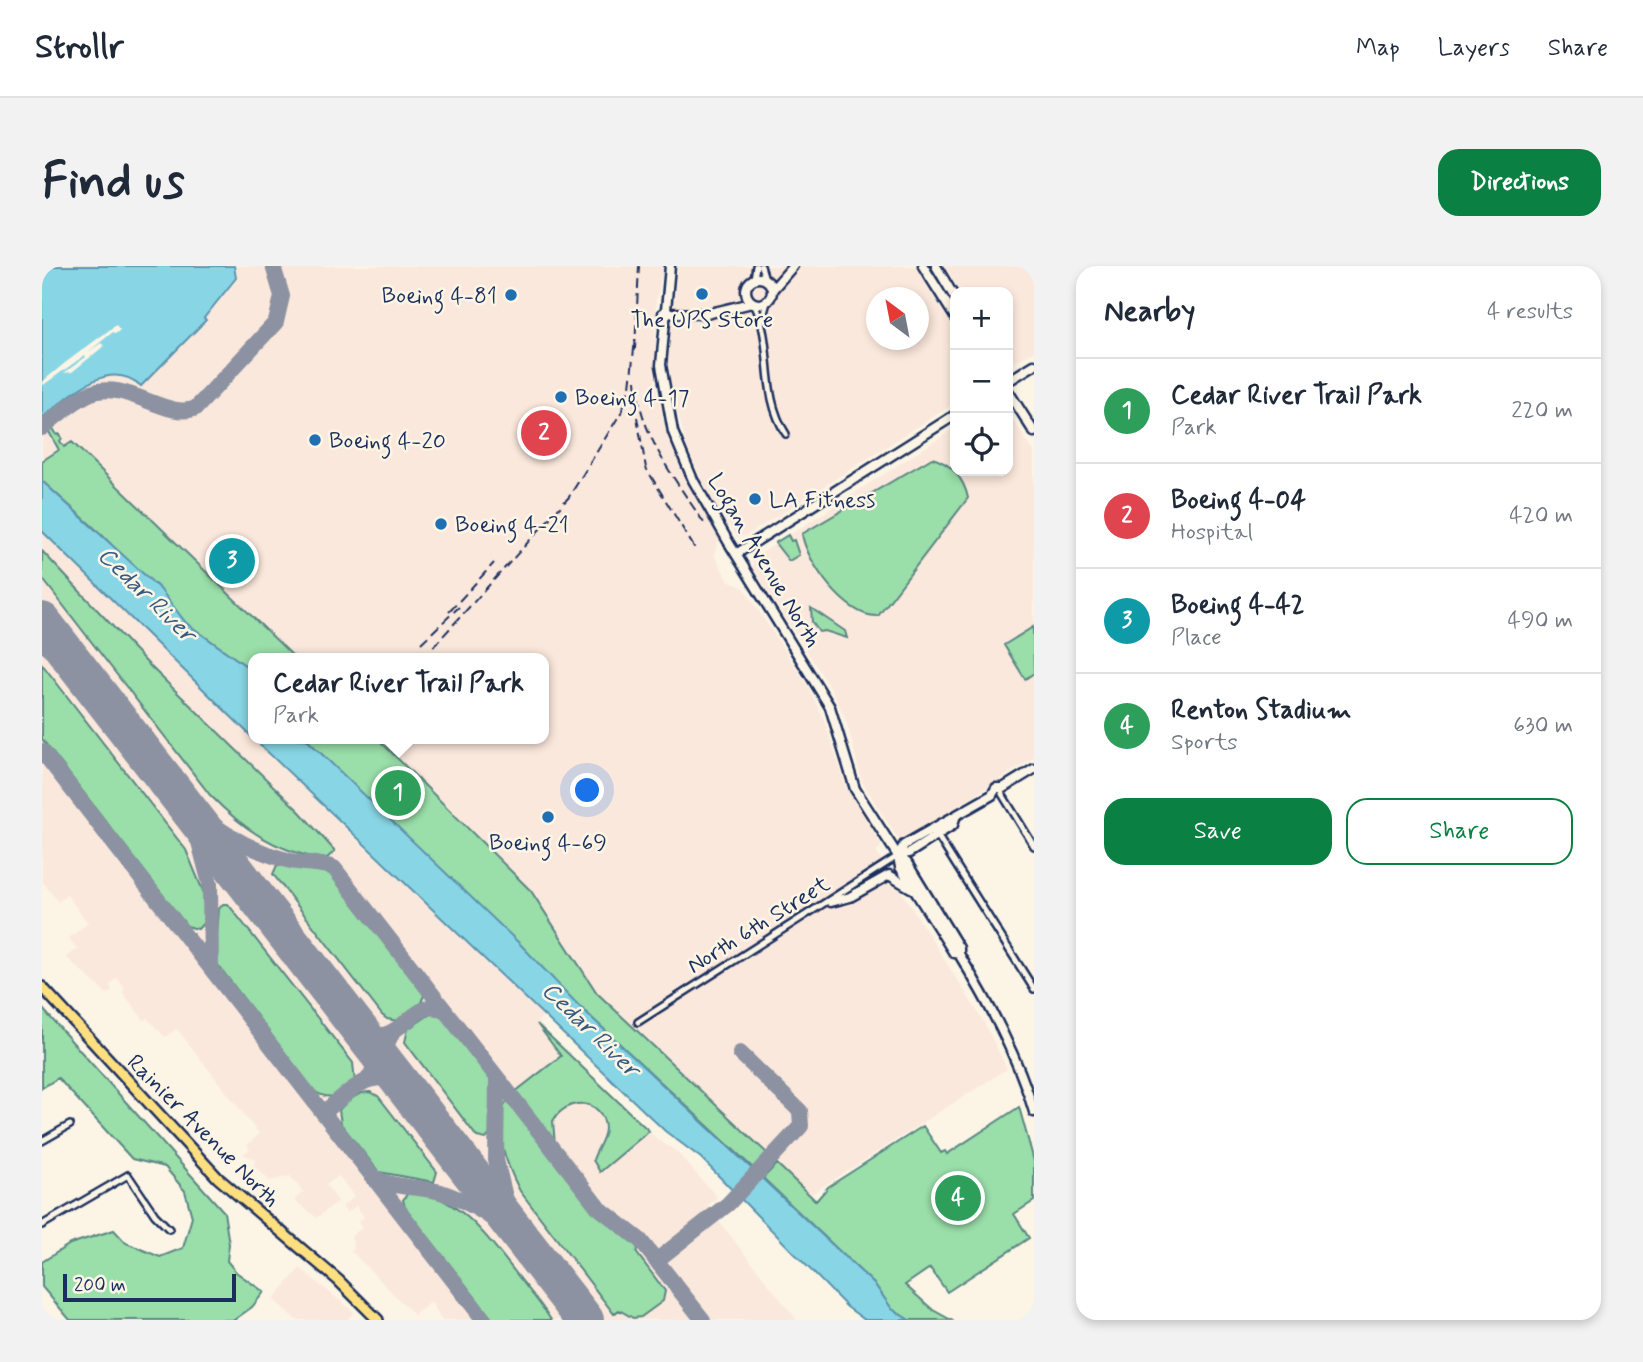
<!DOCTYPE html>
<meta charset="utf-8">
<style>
body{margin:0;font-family:Mynerve,sans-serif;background:#f2f2f3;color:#1f2937}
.controls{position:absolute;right:21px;top:21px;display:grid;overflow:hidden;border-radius:14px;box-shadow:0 4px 10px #0003}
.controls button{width:63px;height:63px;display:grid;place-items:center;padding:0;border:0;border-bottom:2px solid #e0e1e3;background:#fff;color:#1f2937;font:35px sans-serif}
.compass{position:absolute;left:824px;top:21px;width:63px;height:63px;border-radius:50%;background:#fff;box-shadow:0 4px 10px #0003;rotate:328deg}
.scale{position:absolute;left:21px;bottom:18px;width:173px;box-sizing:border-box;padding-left:7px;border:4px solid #1b2f5e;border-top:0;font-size:19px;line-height:24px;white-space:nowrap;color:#1b2f5e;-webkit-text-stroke:5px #fcf5e5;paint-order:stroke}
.you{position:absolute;left:546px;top:525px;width:24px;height:24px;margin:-18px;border:5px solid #fff;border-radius:50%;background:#1a73e8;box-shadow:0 0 0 10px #1a73e833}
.badge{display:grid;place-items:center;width:46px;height:46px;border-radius:50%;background:#0b8043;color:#fff;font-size:23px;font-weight:700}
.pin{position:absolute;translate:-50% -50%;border:4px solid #fff;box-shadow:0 2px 7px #0006}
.popup{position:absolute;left:206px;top:387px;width:301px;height:91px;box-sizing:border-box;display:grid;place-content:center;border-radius:14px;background:#fff;filter:drop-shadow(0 2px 5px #0005);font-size:23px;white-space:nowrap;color:#747a83}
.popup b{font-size:26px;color:#1f2937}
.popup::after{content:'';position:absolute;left:50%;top:100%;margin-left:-14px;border:14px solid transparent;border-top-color:#fff}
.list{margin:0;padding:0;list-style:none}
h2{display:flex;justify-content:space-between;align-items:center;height:91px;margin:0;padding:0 28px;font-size:30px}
h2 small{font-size:23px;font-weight:400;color:#747a83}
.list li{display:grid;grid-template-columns:46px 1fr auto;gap:21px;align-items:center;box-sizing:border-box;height:105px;padding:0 28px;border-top:2px solid #e0e1e3}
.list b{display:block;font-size:26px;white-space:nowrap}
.list p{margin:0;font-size:23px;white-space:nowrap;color:#747a83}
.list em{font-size:23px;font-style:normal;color:#747a83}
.actions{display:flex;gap:14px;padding:21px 28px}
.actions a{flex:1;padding:16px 0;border:2px solid #0b8043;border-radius:21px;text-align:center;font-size:24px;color:#0b8043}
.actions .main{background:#0b8043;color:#fff}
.icon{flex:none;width:38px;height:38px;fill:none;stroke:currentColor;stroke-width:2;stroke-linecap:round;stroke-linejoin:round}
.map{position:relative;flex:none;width:992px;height:1054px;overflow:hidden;border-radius:21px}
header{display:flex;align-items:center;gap:42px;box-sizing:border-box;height:98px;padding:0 35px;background:#fff;border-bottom:2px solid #e0e1e3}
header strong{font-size:33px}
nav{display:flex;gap:38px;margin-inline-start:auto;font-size:24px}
.intro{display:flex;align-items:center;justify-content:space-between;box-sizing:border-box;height:168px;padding:0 42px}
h1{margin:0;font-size:49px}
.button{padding:18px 32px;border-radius:21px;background:#0b8043;color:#fff;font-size:24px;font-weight:700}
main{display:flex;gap:42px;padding:0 42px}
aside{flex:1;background:#fff;border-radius:21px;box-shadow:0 4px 10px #0003}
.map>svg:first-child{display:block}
.built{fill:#fbe8dc;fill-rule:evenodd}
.green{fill:#9adea9;stroke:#5a8684;stroke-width:2}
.water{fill:#88d6e5;stroke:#5c93af;stroke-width:2}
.pier{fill:#fcf5e5}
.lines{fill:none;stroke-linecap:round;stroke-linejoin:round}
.taxiway{stroke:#8c92a2;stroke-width:16}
.runway{stroke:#8c92a2;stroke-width:38}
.street-casing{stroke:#1b2f5e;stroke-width:10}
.secondary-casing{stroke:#1b2f5e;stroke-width:13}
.primary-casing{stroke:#1b2f5e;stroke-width:14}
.street{stroke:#fcf5e5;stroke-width:5}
.secondary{stroke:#fcf5e5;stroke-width:8}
.primary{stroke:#fedf80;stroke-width:9}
.rail{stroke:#1b2f5e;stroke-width:2;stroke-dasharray:10 5;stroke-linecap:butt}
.poi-dot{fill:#1f6fb2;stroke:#fcf5e5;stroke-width:2.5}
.labels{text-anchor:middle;stroke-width:5;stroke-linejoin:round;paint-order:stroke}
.poi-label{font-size:23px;fill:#1b2f5e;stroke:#fcf5e5;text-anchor:start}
.street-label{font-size:23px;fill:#1b2f5e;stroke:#fcf5e5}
.water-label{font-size:24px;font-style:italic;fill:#365980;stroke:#fcf5e5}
</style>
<header>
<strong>Strollr</strong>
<nav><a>Map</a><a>Layers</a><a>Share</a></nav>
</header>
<div class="intro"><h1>Find us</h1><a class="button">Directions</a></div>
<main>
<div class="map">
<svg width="992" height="1054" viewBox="0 0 992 1054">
<rect width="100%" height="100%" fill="#fcf5e5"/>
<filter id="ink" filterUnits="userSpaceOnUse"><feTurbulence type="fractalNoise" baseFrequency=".0143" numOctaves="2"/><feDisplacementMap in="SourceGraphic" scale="14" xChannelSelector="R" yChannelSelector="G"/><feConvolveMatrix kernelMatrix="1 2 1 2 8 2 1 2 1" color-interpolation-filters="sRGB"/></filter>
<g filter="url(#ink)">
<path class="built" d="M192 0H622L614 35 613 116 626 173 677 273 672 289 687 315 702 322 766 420 783 456 805 523 837 574 839 581 834 585 942 756 965 803 768 929 555 727 489 625 336 473H501V392H253L31 176 0 195V152L44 119 63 110 90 112 99 120 143 72 145 74 192 17Z
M636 0H873L913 65V137L704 270 695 271 666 227 645 182 632 132 626 94ZM834 32H876V74H834Z
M902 0H992V86L966 99V26H919Z
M966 146 992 186V492L858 576 820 516 805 457 790 425 711 302 710 293 913 162V205H966Z
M0 265 320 579 403 653 499 746 501 750 495 756 508 773 614 872 635 886 675 931 665 940 755 1054H399L389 1036 372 1049 309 985 312 982 309 970 320 962 316 955 322 951 314 940 305 947 300 940 312 931 297 910 284 919 296 935 275 952 252 934 261 926 248 910 228 915 212 900 213 893 201 888 208 883 205 879 217 868 135 763 123 771 105 752 102 754 80 726 83 723 75 712 68 718 70 724 65 728 24 691 35 683 27 672 46 657 25 629 16 636 0 615Z
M258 1002 312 1046 305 1054H254L231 1033Z"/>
<path class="green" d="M3 149 15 169 18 168 20 172 18 175 22 181 30 176 253 392H211V405L144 357 59 268 0 215V195L17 184 0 153Z
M890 192C909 197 922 213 926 232L836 350C804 352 764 295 760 268Z
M746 269 749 275 752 274 757 289 747 295 733 277Z
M0 285 107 399 258 546 293 585 285 592 279 593C232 584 201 563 168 529L0 312Z
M769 342 803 365 805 372 783 365 777 366 770 356Z
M991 361 992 407 983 413 962 379Z
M0 398 144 584 161 625 164 654 156 663 145 660 0 473Z
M264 473H336L489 625 555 727 726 888 712 903 536 739Z
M235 599 289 607 295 611 379 720 383 727 378 739 356 755 345 753 340 749 231 608Z
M181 638H186L311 797 313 816C298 828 290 837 272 825L173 695 177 643Z
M0 742 182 946 187 978 185 995 194 1006 222 1026 210 1041 192 1054H28L0 1021V996L28 978 72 964 84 977 118 991 141 982 150 951 143 925 123 901 90 893 16 812 0 822Z
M390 747 403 750 450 812 452 821 448 868 444 873 435 871 363 776 366 763Z
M495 758 607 865 558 906 551 894C554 883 563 874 563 862 561 831 524 831 511 855L513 879 473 826 519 790Z
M328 826 336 830 395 906 392 916 337 906 299 858 297 844C305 835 316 826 328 826Z
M465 835 470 838 548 939 597 982 594 986 623 1025 621 1035 599 1051 591 1052 577 1044 572 1048 478 925C466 902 448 860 465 835Z
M977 841 992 895V935L972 948 987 972 905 1026 888 1002 863 1019 891 1044 909 1054H867L850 1043 833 1019 721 912 735 898 774 935 786 921 881 860 899 887 903 885 905 888Z
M368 924C417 930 445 970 473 1006 485 1022 499 1037 509 1054H451L363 941 361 934Z"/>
<path class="water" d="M0 0H192L194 12 162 52 164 54 99 120C66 90 27 131 0 152Z
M0 215 118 323 144 357 211 405V472L0 265Z
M212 473H264L478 678 536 739 833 1019 850 1043 867 1054H823L805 1041 659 892 623 865Z"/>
<path class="pier" d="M74 59 78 64 73 68 71 66 45 87 59 77 62 80 30 106 22 107 44 91 43 89 0 120V116L23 97Z
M714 901 724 909 698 936 689 927Z"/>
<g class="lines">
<path class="taxiway" d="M0 162C15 150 32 134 49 127 84 113 125 155 154 142L234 56 240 30 231 0
M0 379 22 384
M0 485 442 1054
M134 526C167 560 203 584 249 595 263 598 278 597 292 602L556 941 598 974 661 1054
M139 538 157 576 168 618 169 702
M317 763C358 790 373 722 405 747
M347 802 343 782 350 767
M455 812 454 894 463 931 482 973
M325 814C335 802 333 791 328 776
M281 847C307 827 331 796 363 822
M330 909C346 923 378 920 399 926 435 938 464 960 490 987
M614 995 686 938 759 860 758 845 698 787"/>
<path class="runway" d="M0 355 543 1054"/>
<defs>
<path id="street" d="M719 0 723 13
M712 13 714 0
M712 38C733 78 717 126 744 168
M719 58 725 36
M960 528 992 580
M895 569 992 723
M596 756 856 590
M0 875 28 859
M0 959 86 909 113 949 127 963"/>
<path id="secondary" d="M628 0 619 99 631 166 651 214 687 277 788 441 813 523 856 590 858 601 912 687 917 688C948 739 975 789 992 846
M881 0 913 51
M894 0 913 32
M704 25a13 13 0 1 1 26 0a13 13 0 1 1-26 0Z
M730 24 751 0
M621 47 664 48 710 37
M966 115 992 99
M966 125 992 166
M694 288 913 149
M856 590 862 579 950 529 954 522H961L992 503
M856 590 865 597 917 682V688
M856 590 867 587 911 559 913 552
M789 636 808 631 847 609 869 622"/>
<path id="primary" d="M0 721 176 912 296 1014 336 1054"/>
</defs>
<use href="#street" class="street-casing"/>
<use href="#secondary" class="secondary-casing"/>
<use href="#primary" class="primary-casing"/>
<use href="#street" class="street"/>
<use href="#secondary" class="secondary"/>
<use href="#primary" class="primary"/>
<path class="rail" d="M593 83 597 0
M594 114C598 171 634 214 664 260
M595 151 604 202 655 286
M407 346 452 297
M379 377 417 341
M391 381 527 231 580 145 588 121 593 73"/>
</g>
</g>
<g class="poi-dot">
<circle cx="660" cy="28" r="7"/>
<circle cx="469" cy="29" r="7"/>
<circle cx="519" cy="131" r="7"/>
<circle cx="273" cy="174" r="7"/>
<circle cx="713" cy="233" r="7"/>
<circle cx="399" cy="258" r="7"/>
<circle cx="506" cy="551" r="7"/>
</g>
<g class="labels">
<g class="poi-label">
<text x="455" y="37" text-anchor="end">Boeing 4-81</text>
<text x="660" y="61" text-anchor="middle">The UPS Store</text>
<text x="533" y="139">Boeing 4-17</text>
<text x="287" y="182">Boeing 4-20</text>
<text x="727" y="241">LA Fitness</text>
<text x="413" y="266">Boeing 4-21</text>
<text x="506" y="584" text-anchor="middle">Boeing 4-69</text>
</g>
<g class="street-label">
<text transform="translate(723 294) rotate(59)" y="8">Logan Avenue North</text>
<text transform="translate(716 658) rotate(-32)" y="8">North 6th Street</text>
<text transform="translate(162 864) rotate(45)" y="8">Rainier Avenue North</text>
</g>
<g class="water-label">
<text transform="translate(105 328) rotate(44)" y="8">Cedar River</text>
<text transform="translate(549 763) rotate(44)" y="8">Cedar River</text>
</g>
</g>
</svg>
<div class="controls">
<button>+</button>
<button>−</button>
<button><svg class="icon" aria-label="locate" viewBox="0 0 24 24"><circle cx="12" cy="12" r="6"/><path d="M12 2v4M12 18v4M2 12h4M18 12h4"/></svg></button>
</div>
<svg class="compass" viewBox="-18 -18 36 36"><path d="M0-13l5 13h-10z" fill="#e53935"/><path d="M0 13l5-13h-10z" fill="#747a83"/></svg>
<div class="scale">200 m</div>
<div class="you"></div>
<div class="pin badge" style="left:356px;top:527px;background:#2e9e5b">1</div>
<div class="popup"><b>Cedar River Trail Park</b>Park</div>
<div class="pin badge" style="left:502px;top:167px;background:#e0444e">2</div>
<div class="pin badge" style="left:190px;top:295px;background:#0f9aa8">3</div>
<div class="pin badge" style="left:916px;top:932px;background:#2e9e5b">4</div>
</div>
<aside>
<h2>Nearby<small>4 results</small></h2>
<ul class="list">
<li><span class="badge" style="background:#2e9e5b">1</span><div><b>Cedar River Trail Park</b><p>Park</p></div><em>220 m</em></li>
<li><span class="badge" style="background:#e0444e">2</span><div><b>Boeing 4-04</b><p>Hospital</p></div><em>420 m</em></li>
<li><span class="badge" style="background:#0f9aa8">3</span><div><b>Boeing 4-42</b><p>Place</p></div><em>490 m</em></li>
<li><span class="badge" style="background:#2e9e5b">4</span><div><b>Renton Stadium</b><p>Sports</p></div><em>630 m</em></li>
</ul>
<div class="actions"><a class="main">Save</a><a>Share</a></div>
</aside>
</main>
